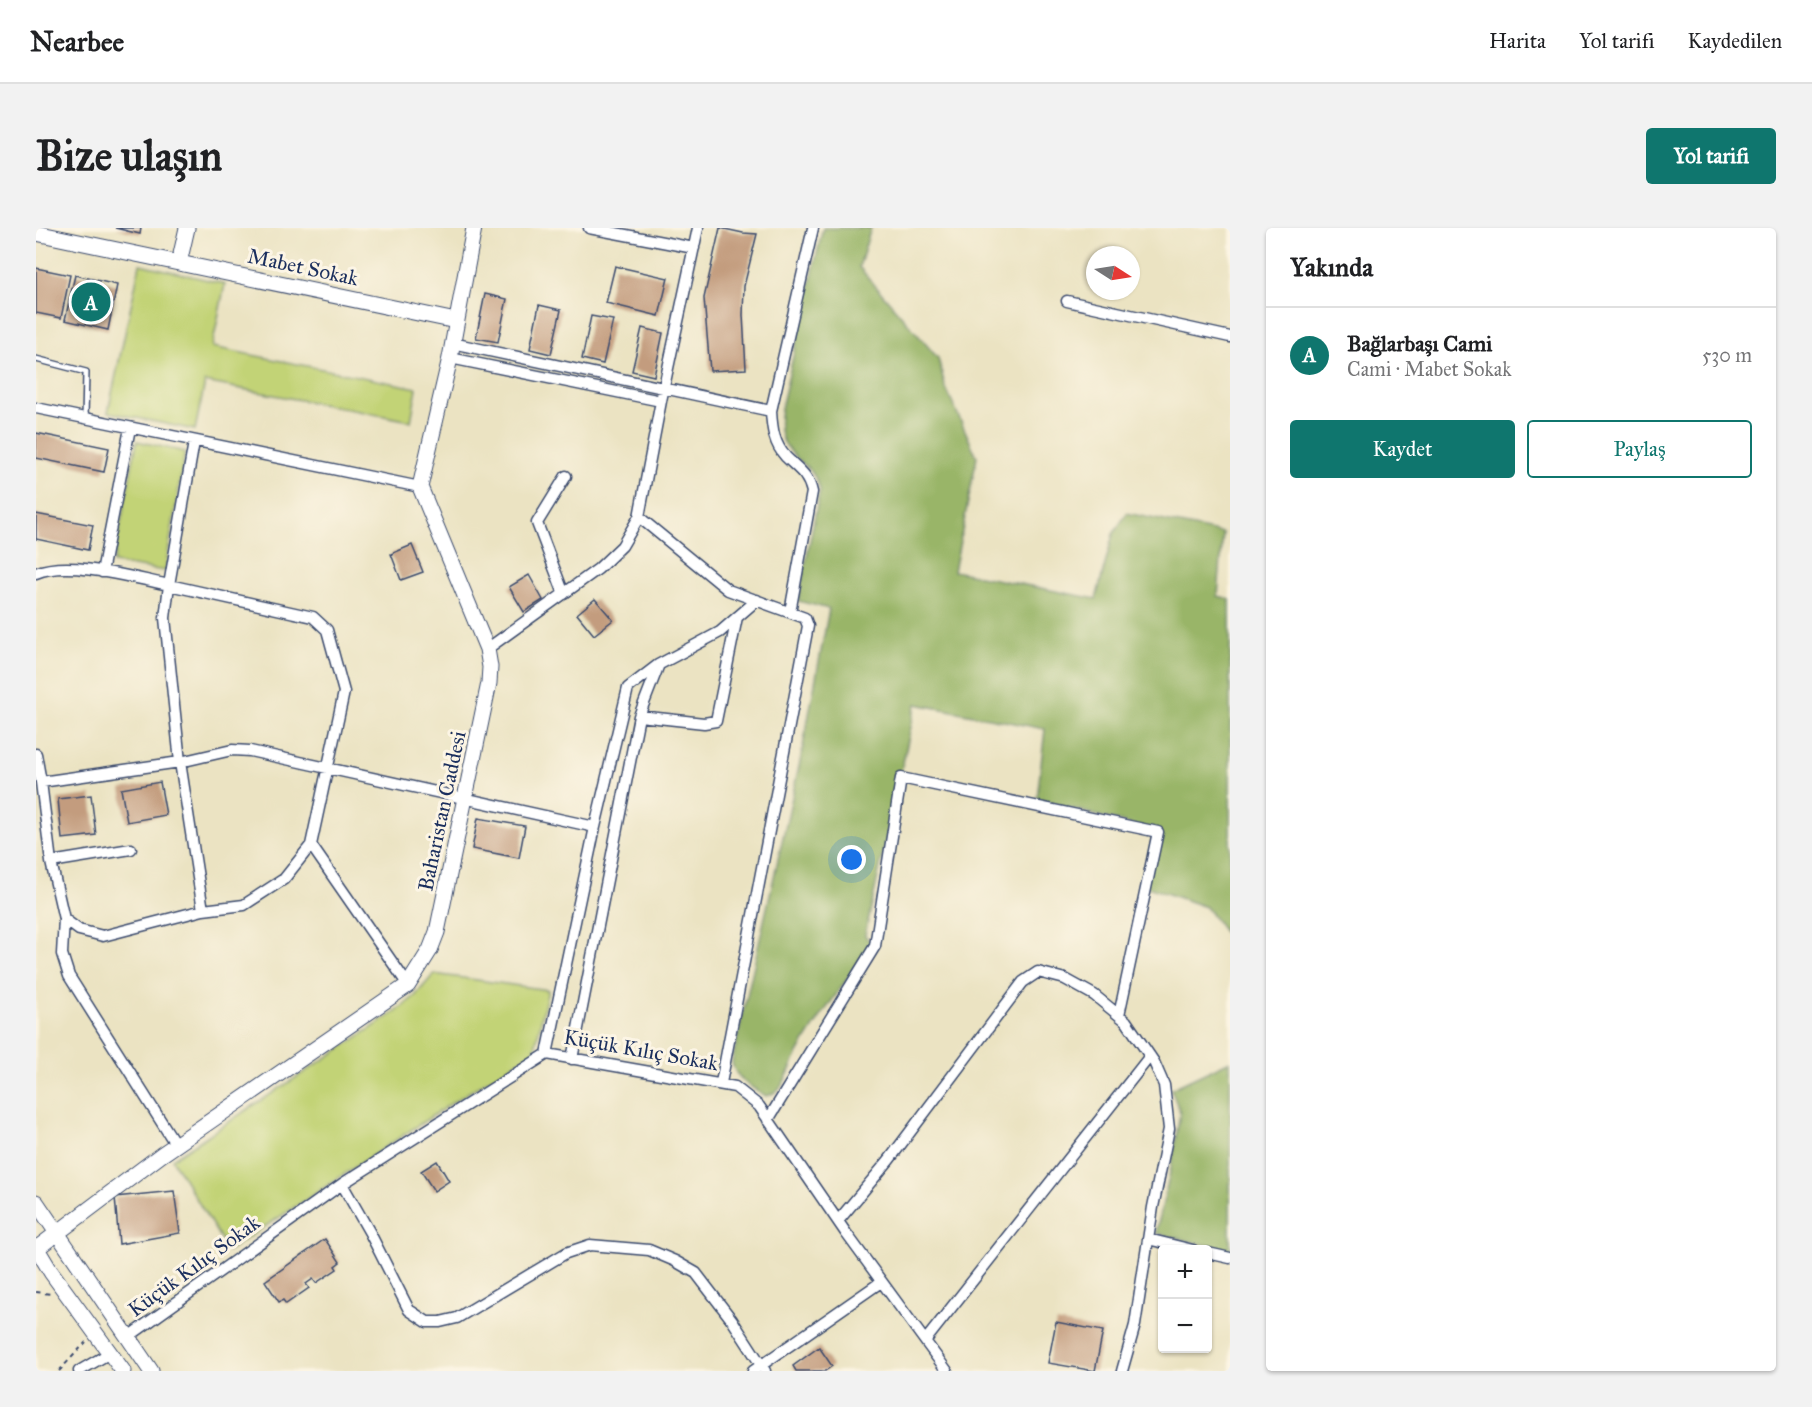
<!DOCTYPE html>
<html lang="tr">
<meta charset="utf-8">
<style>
body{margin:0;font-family:"IM FELL Great Primer",serif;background:#f2f2f2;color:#202124}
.controls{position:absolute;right:18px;bottom:18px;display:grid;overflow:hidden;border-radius:6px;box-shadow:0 2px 4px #0004}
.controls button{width:54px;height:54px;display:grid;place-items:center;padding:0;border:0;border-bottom:2px solid #e0e0e0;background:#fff;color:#202124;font:30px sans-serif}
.compass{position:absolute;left:1050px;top:18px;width:54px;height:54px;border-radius:50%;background:#fff;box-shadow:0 2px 4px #0004;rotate:102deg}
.you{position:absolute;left:816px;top:632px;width:21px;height:21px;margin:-15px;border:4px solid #fff;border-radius:50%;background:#1a73e8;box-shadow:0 0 0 9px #1a73e833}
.badge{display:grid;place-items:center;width:39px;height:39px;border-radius:50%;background:#0f766e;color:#fff;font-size:20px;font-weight:700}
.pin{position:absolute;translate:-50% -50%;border:3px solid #fff;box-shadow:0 2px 6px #0006}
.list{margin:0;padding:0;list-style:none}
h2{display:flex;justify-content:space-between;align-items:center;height:78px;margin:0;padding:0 24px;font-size:26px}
h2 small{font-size:20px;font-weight:400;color:#757577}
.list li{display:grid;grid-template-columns:39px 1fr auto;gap:18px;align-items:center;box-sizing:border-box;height:96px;padding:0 24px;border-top:2px solid #e0e0e0}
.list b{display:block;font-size:22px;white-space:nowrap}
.list p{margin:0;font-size:20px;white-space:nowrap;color:#757577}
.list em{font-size:20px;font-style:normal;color:#757577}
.actions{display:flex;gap:12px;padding:18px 24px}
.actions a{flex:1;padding:14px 0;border:2px solid #0f766e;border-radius:6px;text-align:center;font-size:21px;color:#0f766e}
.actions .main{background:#0f766e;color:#fff}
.map{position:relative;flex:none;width:1194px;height:1143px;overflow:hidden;border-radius:6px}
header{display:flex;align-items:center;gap:36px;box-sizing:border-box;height:84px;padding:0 30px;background:#fff;border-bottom:2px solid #e0e0e0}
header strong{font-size:28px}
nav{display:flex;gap:33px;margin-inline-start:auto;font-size:21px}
.intro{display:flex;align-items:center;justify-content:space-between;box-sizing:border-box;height:144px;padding:0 36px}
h1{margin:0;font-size:42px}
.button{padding:15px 27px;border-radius:6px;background:#0f766e;color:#fff;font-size:21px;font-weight:700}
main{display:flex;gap:36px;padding:0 36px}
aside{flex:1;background:#fff;border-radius:6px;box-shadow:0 2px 4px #0004}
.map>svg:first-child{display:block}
.green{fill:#c2d376;stroke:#6e816a;stroke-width:1.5}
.forest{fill:#99b567;stroke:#5a7262;stroke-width:1.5}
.building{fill:#c39c7e}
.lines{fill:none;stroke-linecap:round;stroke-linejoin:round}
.lane-casing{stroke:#3a4a6d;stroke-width:8}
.street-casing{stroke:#3a4a6d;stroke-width:13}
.secondary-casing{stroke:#3a4a6d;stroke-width:17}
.path{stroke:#3a4a6d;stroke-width:2;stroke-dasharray:4.5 4.5;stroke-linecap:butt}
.lane{stroke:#fff;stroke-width:5}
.street{stroke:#fff;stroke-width:10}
.secondary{stroke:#fff;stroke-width:15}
.labels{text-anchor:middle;stroke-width:6;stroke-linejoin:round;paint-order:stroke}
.street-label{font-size:21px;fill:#1b2f5e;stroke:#fcf5e5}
</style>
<header>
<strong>Nearbee</strong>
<nav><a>Harita</a><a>Yol tarifi</a><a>Kaydedilen</a></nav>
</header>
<div class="intro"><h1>Bize ulaşın</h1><a class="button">Yol tarifi</a></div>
<main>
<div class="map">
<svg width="1194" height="1143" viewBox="0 0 1194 1143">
<rect width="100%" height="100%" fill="#fcf5e5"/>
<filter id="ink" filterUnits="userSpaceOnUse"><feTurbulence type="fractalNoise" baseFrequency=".0167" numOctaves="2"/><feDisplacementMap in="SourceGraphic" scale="12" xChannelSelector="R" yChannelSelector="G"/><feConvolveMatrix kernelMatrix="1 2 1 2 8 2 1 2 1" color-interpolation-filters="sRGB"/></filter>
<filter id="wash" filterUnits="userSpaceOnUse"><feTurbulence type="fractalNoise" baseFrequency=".008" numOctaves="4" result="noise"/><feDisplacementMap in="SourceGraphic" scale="24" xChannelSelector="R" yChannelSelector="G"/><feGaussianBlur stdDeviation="1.35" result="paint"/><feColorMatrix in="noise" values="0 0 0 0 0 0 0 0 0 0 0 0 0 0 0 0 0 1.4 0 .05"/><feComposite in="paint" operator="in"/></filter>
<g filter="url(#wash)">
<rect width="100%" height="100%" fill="#ebe3c2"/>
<path class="green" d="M104 36 189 56 176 119 381 160 375 193 169 154 159 202 72 184Z
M101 213 149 224 129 343 77 335Z
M398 746 512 762 498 824 425 869 192 1023 136 931 360 784 379 768Z"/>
<path class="forest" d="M787 0H835L823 39 902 130 909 158 941 229 918 343 1060 371 1077 306 1091 285 1187 305 1182 368 1194 371V712L1170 679 1106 657 1118 603 1001 571 1009 501 880 476 829 707 835 715C810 756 777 794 756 837 750 850 745 865 730 868 716 859 699 852 696 834L764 534 793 381 762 373 784 262C777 235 759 235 748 214 739 198 746 176 750 159Z
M1194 833V1023L1120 1005 1135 940 1144 884 1135 861Z"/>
<g id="blocks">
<path class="building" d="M79 0H105L104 6Z
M684 0 707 5 721 6 708 58 707 87 710 141 674 143 668 70Z
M579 38 632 50 623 88 570 75Z
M0 40 34 47 25 90 0 85Z
M39 47 81 57 72 102 29 92Z
M449 66 471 71 462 114 440 110Z
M503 77 525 82 515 126 494 121Z
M555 88 577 92 567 136 546 131Z
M606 100 627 105 618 148 596 143Z
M0 205 73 220 68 244 0 230Z
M0 286 57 297 52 322 0 311Z
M376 317 387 344 365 352 355 326Z
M493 347 507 372 488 384 473 359Z
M559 371 577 392 558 407 541 386Z
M124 554 130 587 91 594 85 561Z
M55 567 60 607 26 611 22 571Z
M442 590 489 598 483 630 436 621Z
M401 933 413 953 398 963 385 943Z
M138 963 144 1005 83 1016 79 969Z
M289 1011 304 1034 299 1038 301 1041 280 1055 277 1051 270 1056 273 1060 250 1076 247 1072 243 1074 229 1053Z
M1020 1094 1067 1103 1059 1143 1012 1135Z
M783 1119 796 1138 789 1143H760L757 1138Z"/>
</g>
</g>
<g filter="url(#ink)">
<use href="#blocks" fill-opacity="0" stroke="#3a4a6d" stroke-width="1.5"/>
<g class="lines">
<defs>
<path id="lane" d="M0 131 50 144 49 191"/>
<path id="street" d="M553 0 658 20
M662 0 625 173 603 289 692 362 769 390 772 398 685 855
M1031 73 1194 109
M416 115 735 183
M414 130 625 173
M0 180 384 259
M158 214 133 357 277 389 291 402 308 464 275 617 248 651 208 677 167 682
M66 344 94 200
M0 345C32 331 98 350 133 357L129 390 144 534 167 682 67 708 43 702 28 691 15 634 5 554 144 534 196 522 214 523 559 599
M528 366 501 295 530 248
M754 384 776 264C772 246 762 241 750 229 738 216 736 201 735 183L777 0
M451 421 562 341 586 318 603 289
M603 488 668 495 680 493 701 389
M0 526 5 554
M275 617 372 757
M15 634 95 621
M28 691 26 726 33 748 140 917
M511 826 559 599 592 460 622 437 684 404 721 372
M536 831 603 488 622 439
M732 892 839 718 865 550 1122 604 1083 787
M306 956 334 1005 373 1082 391 1094H404L421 1090 530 1025 554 1017 613 1022 639 1033 660 1045 696 1092 729 1143
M802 993 853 932 987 754 1002 744 1029 751 1058 767 1090 793 1118 834 1128 857 1133 901 1117 979 1099 1097 1086 1143
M1112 1011 1157 1022
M1172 1025 1194 1030
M92 1109 306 956 511 826 699 859 723 878 810 1005 911 1143
M889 1113 1114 828
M43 1143 74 1125
M717 1143 845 1054"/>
<path id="secondary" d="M0 5 420 93
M143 35 151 0
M0 974 115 1143
M0 1019 15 1044 87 1143
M0 1021 125 927 372 757 394 722 401 704 453 455 454 439 451 421 384 259 414 130 438 0"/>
</defs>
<use href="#lane" class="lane-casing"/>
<use href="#street" class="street-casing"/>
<use href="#secondary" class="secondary-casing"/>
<path class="path" d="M0 1064 15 1066
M23 1143 50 1114"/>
<use href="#lane" class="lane"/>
<use href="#street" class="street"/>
<use href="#secondary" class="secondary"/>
</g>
</g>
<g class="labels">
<g class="street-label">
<text transform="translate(267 39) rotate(12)" y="7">Mabet Sokak</text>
<text transform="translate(406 583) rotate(-78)" y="7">Baharistan Caddesi</text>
<text transform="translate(605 822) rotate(10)" y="7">Küçük Kılıç Sokak</text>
<text transform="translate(158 1038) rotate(-36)" y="7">Küçük Kılıç Sokak</text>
</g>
</g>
</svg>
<div class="controls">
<button>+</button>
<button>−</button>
</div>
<svg class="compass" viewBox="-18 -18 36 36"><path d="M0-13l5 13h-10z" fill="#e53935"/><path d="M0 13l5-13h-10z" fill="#757577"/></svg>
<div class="you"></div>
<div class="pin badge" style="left:55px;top:74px">A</div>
</div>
<aside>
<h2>Yakında<small></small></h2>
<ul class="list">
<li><span class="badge">A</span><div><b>Bağlarbaşı Cami</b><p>Cami · Mabet Sokak</p></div><em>530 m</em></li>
</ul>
<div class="actions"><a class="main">Kaydet</a><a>Paylaş</a></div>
</aside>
</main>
